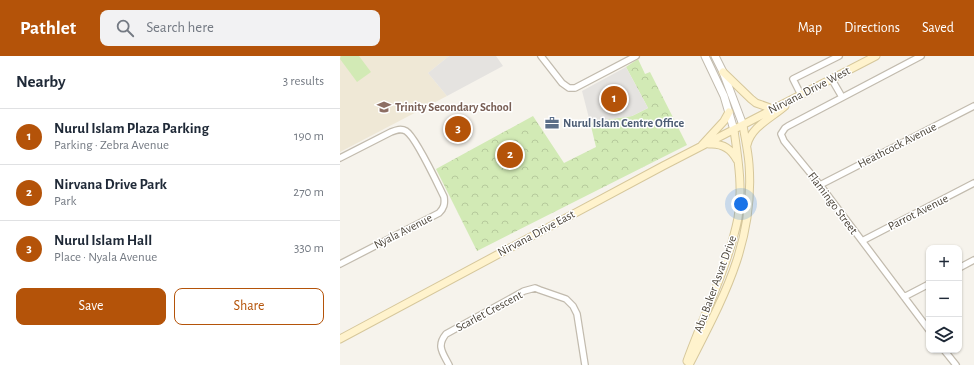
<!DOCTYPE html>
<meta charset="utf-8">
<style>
body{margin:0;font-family:"Alegreya Sans",sans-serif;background:#f2f2f3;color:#1f2937}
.controls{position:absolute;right:12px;bottom:12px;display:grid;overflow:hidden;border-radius:8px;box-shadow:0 1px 3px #0004}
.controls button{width:36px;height:36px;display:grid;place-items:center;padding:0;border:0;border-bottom:1px solid #e0e1e3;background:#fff;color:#1f2937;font:20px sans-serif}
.you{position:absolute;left:401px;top:148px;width:14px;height:14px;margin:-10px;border:3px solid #fff;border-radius:50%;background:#1a73e8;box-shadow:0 0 0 6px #1a73e833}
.badge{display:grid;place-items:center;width:26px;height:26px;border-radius:50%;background:#b45309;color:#fff;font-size:13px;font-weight:700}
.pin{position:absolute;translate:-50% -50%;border:2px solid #fff;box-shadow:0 1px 4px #0006}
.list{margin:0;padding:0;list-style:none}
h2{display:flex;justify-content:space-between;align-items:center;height:52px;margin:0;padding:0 16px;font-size:17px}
h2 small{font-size:13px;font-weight:400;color:#747a83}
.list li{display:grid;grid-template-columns:26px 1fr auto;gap:12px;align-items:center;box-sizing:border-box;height:56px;padding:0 16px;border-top:1px solid #e0e1e3}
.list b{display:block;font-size:15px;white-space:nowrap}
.list p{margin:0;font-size:13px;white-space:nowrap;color:#747a83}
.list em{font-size:13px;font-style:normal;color:#747a83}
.actions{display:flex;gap:8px;padding:12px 16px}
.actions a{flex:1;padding:9px 0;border:1px solid #b45309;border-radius:8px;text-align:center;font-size:14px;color:#b45309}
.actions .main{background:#b45309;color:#fff}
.icon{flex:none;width:22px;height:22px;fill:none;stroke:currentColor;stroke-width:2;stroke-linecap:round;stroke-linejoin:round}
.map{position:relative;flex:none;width:634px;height:309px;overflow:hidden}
header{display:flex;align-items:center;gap:24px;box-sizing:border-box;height:56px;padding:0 20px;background:#b45309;color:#fff}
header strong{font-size:19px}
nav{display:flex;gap:22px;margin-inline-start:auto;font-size:14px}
.search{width:280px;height:36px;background:#f2f2f3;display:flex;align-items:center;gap:10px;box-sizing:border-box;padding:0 14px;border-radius:8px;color:#747a83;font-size:15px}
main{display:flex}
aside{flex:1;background:#fff}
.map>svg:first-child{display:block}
.education{fill:#efe8d6}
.green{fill:#d2eab5}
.forest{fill:url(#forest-crowns)}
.parking{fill:#e5e3e0}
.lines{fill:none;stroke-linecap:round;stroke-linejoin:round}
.minor-casing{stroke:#c2bbae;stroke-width:8}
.tertiary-casing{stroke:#c2bbae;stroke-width:9}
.secondary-casing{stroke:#d6c79b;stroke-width:9}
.minor{stroke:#fff;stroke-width:5.5}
.tertiary{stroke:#fff;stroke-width:7}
.secondary{stroke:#fff3cd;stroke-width:7}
.labels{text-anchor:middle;stroke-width:3;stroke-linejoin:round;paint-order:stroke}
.street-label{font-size:12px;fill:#4b4439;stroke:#fff}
.education-label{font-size:12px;font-weight:bold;fill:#785e54;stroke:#fff;text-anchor:start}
.service-label{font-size:12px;font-weight:bold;fill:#4e5e75;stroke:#fff;text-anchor:start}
</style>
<header>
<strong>Pathlet</strong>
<div class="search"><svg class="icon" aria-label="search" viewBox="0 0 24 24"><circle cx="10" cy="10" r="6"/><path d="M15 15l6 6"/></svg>Search here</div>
<nav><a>Map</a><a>Directions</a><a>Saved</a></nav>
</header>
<main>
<aside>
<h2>Nearby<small>3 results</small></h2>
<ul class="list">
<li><span class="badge">1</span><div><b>Nurul Islam Plaza Parking</b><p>Parking · Zebra Avenue</p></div><em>190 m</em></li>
<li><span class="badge">2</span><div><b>Nirvana Drive Park</b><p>Park</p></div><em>270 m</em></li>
<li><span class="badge">3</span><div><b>Nurul Islam Hall</b><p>Place · Nyala Avenue</p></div><em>330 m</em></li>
</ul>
<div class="actions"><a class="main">Save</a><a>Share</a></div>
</aside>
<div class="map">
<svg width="634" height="309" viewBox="0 0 634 309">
<defs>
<pattern id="forest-crowns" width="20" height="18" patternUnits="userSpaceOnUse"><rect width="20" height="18" fill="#d2eab5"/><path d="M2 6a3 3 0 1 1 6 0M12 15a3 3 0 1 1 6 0" fill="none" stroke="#b6ca9c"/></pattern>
</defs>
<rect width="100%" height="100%" fill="#f6f3ec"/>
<path class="education" d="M0 0H109L88 17 107 40 0 96Z"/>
<path class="green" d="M1 0H19L31 16 17 26 0 3Z"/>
<path class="forest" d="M298 3 305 18 310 16 347 89 137 195 96 113 193 60 224 107 256 91 250 66 292 60 308 52 286 11Z"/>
<path class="parking" d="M109 0H156L163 10 107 40 88 17Z
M286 11 308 52 292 60 250 66 242 35Z"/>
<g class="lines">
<defs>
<path id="minor" d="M201 0 222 27 229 32H235L296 0
M581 0 448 70 445 72 441 78 444 85 480 129 589 274
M491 22 502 41
M461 39 453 23 499 0
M0 102 51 76C56 74 61 72 66 75 76 81 98 129 104 141 105 148 104 152 99 157L0 208
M480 129 634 50
M522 185 634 127
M619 212 634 204
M564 241 589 228
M604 294 616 309
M109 309C103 297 96 290 106 278L184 235 195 232 200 234 226 243 233 250 237 258 245 309"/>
<path id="tertiary" d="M365 0 384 40 394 74
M375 0 383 16 403 69"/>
<path id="secondary" d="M383 16 411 43 416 47 433 53
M369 88C382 87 391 92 397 104
M362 89 384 65 389 56
M407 89C411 71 431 62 445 50
M0 283 323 110 536 0
M347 305C364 258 388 211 398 162 403 132 398 103 394 74
M349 309C383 242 415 186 409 108 408 95 405 82 403 69"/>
</defs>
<use href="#minor" class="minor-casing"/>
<use href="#tertiary" class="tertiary-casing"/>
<use href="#secondary" class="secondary-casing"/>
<use href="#minor" class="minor"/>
<use href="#tertiary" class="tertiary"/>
<use href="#secondary" class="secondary"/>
</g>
<defs>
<symbol id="school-bare" viewBox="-9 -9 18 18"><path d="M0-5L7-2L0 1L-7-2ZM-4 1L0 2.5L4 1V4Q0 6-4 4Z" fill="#8d6e63" stroke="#fff" stroke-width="2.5" paint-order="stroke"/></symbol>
<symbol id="office-bare" viewBox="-9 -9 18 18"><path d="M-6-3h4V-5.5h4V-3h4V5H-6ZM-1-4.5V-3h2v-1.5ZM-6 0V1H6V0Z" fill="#5c6f8a" stroke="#fff" stroke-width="2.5" paint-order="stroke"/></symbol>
</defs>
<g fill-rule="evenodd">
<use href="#school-bare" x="34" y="41" width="20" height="20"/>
<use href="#office-bare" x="202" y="57" width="20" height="20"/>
</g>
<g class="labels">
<g class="street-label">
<text transform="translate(469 34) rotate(-27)" y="4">Nirvana Drive West</text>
<text transform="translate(557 89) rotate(-27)" y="4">Heathcock Avenue</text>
<text transform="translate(493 147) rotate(53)" y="4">Flamingo Street</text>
<text transform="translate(578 156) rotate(-27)" y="4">Parrot Avenue</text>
<text transform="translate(63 175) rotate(-27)" y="4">Nyala Avenue</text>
<text transform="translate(196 177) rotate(-28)" y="4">Nirvana Drive East</text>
<text transform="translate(375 228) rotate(-70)" y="4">Abu Baker Asvat Drive</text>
<text transform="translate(149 255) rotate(-28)" y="4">Scarlet Crescent</text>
</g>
<g class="education-label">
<text x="55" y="55">Trinity Secondary School</text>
</g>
<g class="service-label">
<text x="223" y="71">Nurul Islam Centre Office</text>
</g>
</g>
</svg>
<div class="controls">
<button>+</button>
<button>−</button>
<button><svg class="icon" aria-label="layers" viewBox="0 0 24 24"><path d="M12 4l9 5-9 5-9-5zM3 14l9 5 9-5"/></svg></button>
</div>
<div class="you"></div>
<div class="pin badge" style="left:274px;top:43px">1</div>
<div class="pin badge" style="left:170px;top:99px">2</div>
<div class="pin badge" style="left:118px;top:73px">3</div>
</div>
</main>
